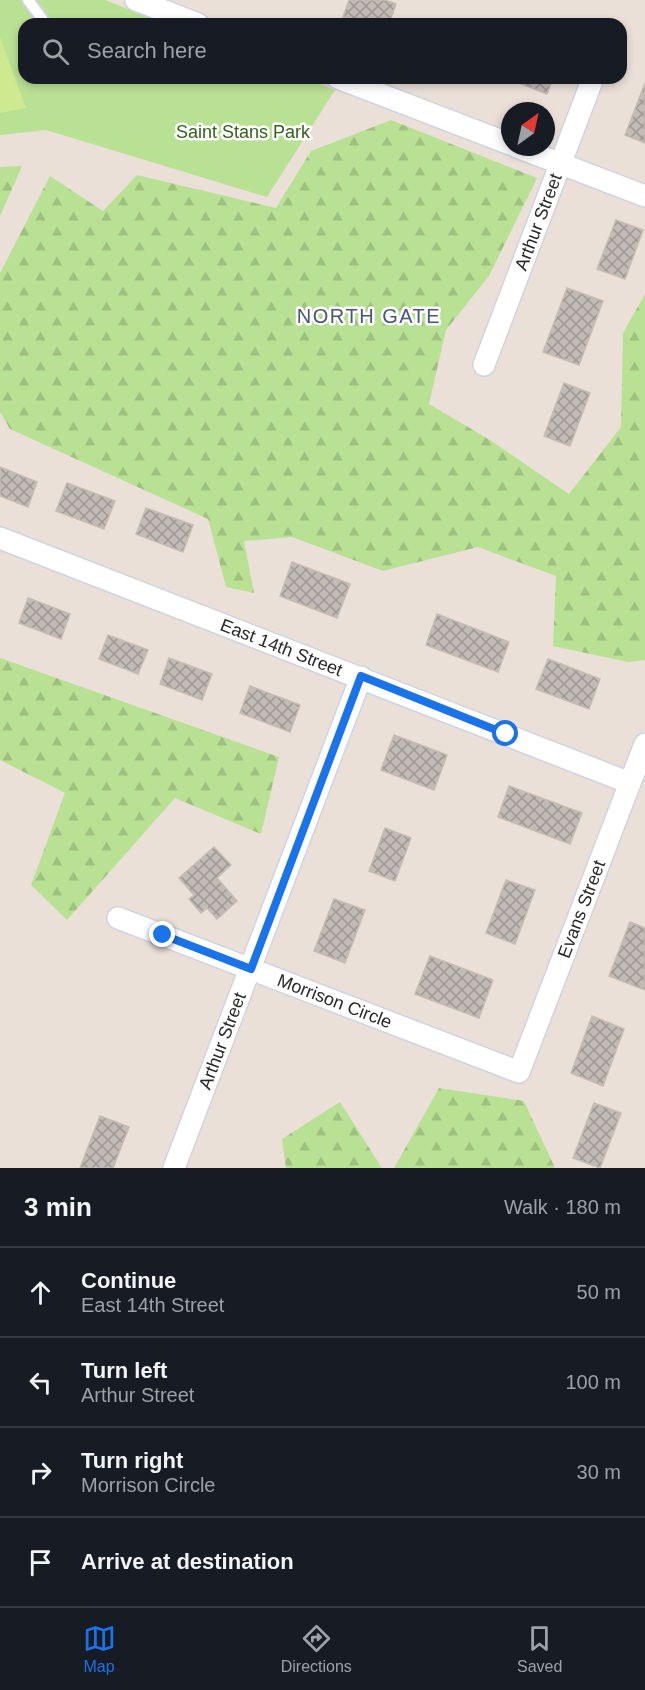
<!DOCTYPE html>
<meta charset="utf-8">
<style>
body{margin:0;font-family:Arial,sans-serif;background:#242831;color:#f1f3f6}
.compass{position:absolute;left:501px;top:102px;width:54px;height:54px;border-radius:50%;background:#171b24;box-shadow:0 3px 9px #0003;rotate:33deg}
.stop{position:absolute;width:18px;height:18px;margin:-14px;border:4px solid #1a73e8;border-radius:50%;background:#fff}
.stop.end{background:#1a73e8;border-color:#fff;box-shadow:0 2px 6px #0008}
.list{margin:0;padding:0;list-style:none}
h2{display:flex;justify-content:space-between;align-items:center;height:78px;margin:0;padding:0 24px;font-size:26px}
h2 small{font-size:20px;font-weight:400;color:#9ea1a6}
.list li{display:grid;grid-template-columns:39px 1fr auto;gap:18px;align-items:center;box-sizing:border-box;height:90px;padding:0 24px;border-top:2px solid #363941}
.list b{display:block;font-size:22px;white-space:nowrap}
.list p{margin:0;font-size:20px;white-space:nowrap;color:#9ea1a6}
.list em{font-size:20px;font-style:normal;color:#9ea1a6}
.icon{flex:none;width:33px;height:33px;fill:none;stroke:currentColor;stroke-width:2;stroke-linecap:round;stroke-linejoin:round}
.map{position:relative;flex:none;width:645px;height:1168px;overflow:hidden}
.search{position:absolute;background:#171b24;box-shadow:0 3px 9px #0003;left:18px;right:18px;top:18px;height:66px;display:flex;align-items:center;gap:15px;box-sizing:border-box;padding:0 21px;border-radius:18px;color:#9ea1a6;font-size:22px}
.sheet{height:438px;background:#171b24}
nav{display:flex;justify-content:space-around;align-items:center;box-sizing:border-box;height:84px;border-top:2px solid #363941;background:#171b24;font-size:16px;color:#9ea1a6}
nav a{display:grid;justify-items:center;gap:3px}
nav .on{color:#1a73e8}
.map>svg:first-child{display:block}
.green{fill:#b9e194}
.forest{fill:url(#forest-firs)}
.pitch{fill:#cfe990}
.building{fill:url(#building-cross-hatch);stroke:#c5bcb2;stroke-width:1.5}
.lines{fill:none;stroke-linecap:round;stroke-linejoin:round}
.lane-casing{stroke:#ced4e1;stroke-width:14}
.street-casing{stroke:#ced4e1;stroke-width:24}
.lane{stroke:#fff;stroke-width:10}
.street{stroke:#fff;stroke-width:21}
.route{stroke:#1a73e8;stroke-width:8}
.labels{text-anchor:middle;stroke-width:5;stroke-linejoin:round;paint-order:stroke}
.park-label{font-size:18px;fill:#326219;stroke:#fff}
.street-label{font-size:18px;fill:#272727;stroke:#fff}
.neighbourhood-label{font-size:20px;letter-spacing:1.5px;fill:#485777;stroke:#fff}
</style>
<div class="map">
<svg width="645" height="1168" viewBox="0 0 645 1168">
<defs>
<pattern id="forest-firs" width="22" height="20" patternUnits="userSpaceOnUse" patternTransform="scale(1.5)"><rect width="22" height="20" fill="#b9e194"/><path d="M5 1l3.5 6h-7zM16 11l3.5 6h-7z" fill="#9fc180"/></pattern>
<pattern id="building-cross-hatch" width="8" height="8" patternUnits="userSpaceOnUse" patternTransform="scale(1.5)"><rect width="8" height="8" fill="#c2bab5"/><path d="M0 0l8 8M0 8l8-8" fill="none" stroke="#9e9793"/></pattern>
</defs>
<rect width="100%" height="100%" fill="#eae0d8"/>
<path class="green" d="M0 0H105L166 24H24V78H305L335 90 267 197 46 130 0 135Z"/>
<path class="forest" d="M391 120 537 178 489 276 446 330 429 404 490 440 569 494 621 427 623 333 645 294V660L628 662 553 646 556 576 478 547 383 571 292 537 244 541 254 593 226 587 208 519 10 429 0 412V273L50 176 103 211 137 175 276 208 311 151Z
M22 166 0 216V167Z
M0 658 279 757 261 834 175 798 67 920 31 885 65 793 0 760Z
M439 1088 524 1101 555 1168H394Z
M340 1102 382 1168H286L282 1139Z"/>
<path class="pitch" d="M0 37 26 108 0 113Z"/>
<path class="building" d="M349 0H385L396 4 389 24H354L342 20Z
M506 78H553L547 94Z
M645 83V143L625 135Z
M616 220 643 230 625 279 597 269Z
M567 288 603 301 579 365 543 352Z
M564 383 590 393 570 446 544 436Z
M0 467 37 482 28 507 0 496Z
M67 483 115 501 104 529 56 511Z
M146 508 193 525 183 552 136 534Z
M292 562 350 584 337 618 280 596Z
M28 598 70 614 61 639 19 623Z
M437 614 509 642 498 672 426 645Z
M108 635 148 650 138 674 99 659Z
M169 658 212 674 202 700 160 684Z
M548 659 600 679 589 709 536 689Z
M250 686 300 705 290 732 240 713Z
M394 735 447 755 434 790 381 770Z
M509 786 582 813 570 844 498 817Z
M385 828 411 838 395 881 369 871Z
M214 847 231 865 217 878 237 901 217 919 207 908 201 913 189 899 194 895 179 878Z
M506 880 535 890 515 944 486 933Z
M334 899 365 910 345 963 314 951Z
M630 922 645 928V990L609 976Z
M430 956 493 980 479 1018 415 994Z
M592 1016 624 1029 603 1086 571 1073Z
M594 1103 621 1113 600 1168 573 1158Z
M100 1116 129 1127 113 1168H80Z"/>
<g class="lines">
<defs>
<path id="lane" d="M28 0 46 24"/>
<g id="street">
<path d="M136 0 198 24"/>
<path d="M338 78 510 144"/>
<path d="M517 147 645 196"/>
<path id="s1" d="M484 365 593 78"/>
<path id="s2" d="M0 538 630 783"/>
<path id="s3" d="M118 918 519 1072 645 744"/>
<path id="s4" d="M174 1168 361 677"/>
</g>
</defs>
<use href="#lane" class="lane-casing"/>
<use href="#street" class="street-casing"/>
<use href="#lane" class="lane"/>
<use href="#street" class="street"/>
</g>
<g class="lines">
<path class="route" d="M163 935 251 969 361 676 506 734"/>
</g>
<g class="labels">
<g class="park-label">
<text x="243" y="138">Saint Stans Park</text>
</g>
<g class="street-label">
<text dy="6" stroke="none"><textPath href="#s1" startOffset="153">Arthur Street</textPath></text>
<text dy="6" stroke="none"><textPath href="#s2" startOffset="302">East 14th Street</textPath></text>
<text dy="6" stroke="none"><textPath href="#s3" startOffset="604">Evans Street</textPath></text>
<text dy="6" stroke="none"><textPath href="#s3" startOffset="232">Morrison Circle</textPath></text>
<text dy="6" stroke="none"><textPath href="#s4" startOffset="136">Arthur Street</textPath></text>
</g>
<g class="neighbourhood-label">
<text x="369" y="323">NORTH GATE</text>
</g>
</g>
</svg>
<svg class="compass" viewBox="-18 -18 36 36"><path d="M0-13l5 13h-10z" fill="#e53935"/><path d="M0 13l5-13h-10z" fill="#9ea1a6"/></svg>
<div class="stop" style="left:506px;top:734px"></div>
<div class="stop end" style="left:163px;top:935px"></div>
<div class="search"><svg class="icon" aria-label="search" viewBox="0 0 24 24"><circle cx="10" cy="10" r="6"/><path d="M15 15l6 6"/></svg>Search here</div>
</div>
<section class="sheet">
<h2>3 min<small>Walk · 180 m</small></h2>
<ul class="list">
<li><svg class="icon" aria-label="ahead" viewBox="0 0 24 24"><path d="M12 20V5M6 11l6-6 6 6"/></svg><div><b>Continue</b><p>East 14th Street</p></div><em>50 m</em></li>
<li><svg class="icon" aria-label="left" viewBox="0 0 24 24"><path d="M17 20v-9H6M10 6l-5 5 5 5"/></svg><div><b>Turn left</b><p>Arthur Street</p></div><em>100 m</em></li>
<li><svg class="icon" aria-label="right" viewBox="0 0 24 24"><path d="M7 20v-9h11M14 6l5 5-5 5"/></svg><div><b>Turn right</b><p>Morrison Circle</p></div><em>30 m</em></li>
<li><svg class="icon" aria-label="arrive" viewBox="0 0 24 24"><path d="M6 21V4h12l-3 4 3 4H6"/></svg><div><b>Arrive at destination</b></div></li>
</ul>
</section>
<nav>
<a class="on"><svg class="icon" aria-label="map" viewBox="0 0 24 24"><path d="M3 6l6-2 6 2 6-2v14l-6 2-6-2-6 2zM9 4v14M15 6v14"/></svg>Map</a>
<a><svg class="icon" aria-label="directions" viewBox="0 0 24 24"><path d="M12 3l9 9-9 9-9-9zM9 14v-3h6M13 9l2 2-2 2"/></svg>Directions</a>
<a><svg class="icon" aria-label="saved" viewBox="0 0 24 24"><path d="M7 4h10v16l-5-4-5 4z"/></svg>Saved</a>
</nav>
